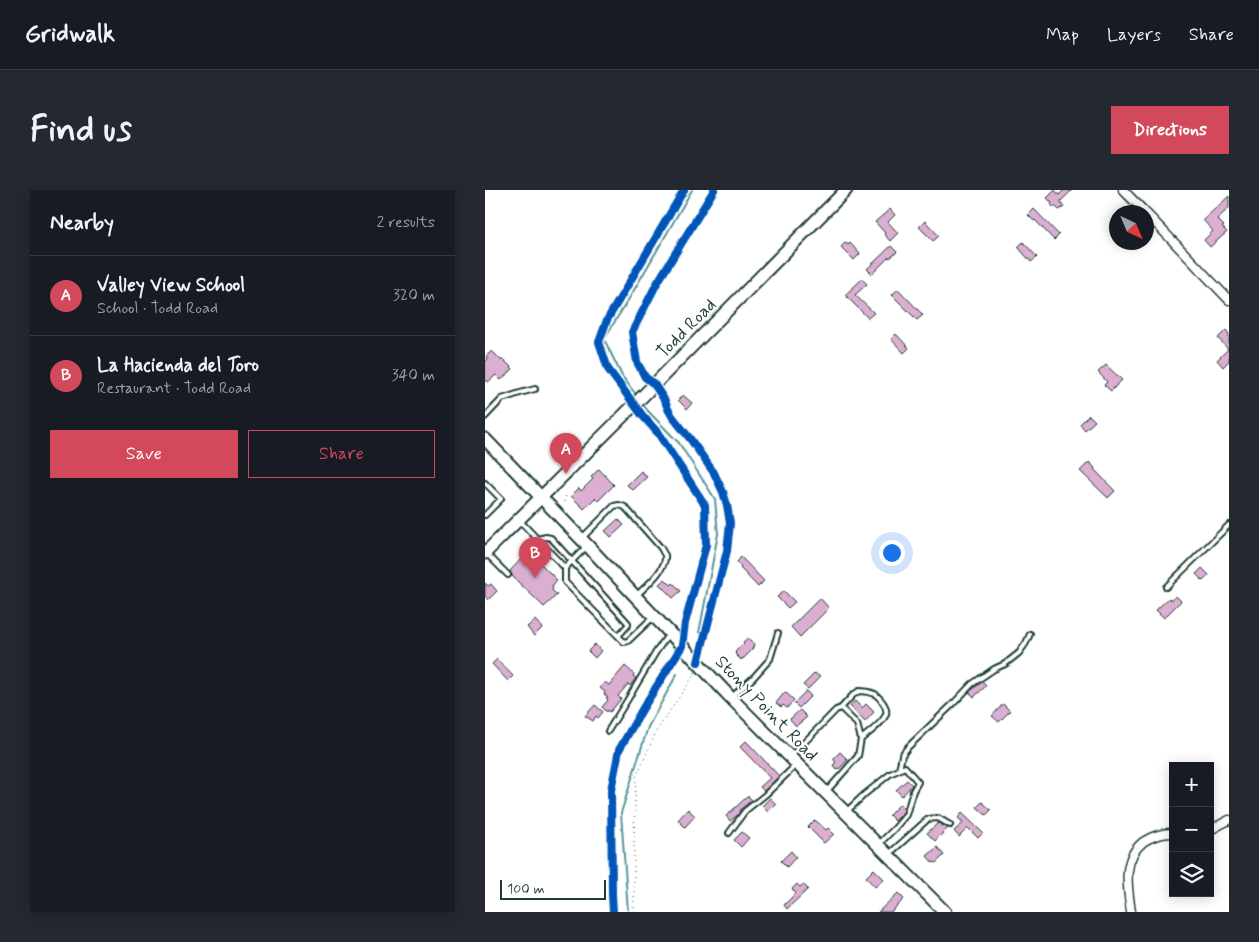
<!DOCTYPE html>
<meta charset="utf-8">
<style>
body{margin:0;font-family:Mynerve,sans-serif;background:#242831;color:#f1f3f6}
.controls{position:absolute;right:15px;bottom:15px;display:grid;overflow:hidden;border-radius:0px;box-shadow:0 2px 12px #0003}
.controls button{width:45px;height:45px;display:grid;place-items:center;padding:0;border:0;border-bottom:1px solid #363941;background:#171b24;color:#f1f3f6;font:25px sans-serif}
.compass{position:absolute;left:624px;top:15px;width:45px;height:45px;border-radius:50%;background:#171b24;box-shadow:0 2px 12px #0003;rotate:136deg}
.scale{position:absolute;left:15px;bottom:12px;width:106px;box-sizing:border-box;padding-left:5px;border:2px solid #1f3d34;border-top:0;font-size:14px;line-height:18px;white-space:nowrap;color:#1f3d34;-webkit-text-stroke:4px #fff;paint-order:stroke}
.you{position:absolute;left:406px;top:362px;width:18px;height:18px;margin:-12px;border:4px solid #fff;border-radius:50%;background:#1a73e8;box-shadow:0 0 0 8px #1a73e833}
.badge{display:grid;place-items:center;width:32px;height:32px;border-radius:50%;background:#d1495b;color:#fff;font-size:16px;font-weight:700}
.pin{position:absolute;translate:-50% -41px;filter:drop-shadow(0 1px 2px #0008)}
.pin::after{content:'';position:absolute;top:26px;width:18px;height:15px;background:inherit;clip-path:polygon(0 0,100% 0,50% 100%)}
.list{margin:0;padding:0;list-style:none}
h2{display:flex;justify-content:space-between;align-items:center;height:65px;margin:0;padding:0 20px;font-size:21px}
h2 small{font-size:16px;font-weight:400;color:#9ea1a6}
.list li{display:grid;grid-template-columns:32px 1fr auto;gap:15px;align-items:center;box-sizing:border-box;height:80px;padding:0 20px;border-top:1px solid #363941}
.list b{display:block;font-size:19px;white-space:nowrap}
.list p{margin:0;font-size:16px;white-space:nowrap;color:#9ea1a6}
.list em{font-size:16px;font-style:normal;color:#9ea1a6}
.actions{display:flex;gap:10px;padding:15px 20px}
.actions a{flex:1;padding:11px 0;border:1px solid #d1495b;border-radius:0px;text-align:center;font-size:18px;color:#d1495b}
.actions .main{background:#d1495b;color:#fff}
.icon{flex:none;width:28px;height:28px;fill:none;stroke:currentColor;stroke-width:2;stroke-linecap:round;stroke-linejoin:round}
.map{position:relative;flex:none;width:744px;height:722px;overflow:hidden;border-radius:0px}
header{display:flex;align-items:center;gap:30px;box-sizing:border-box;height:70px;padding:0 25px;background:#171b24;border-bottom:1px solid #363941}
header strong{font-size:24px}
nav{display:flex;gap:28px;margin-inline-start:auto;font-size:18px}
.intro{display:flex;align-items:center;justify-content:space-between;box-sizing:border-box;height:120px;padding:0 30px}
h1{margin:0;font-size:35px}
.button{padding:12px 22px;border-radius:0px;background:#d1495b;color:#fff;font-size:18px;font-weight:700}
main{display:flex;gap:30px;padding:0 30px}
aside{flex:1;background:#171b24;border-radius:0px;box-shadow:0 2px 12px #0003}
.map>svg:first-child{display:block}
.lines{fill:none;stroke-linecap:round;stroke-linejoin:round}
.stream{stroke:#5a9698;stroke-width:2}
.building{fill:#dcaed1;stroke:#1f3d34}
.lane-casing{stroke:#1f3d34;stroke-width:8}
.street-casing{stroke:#1f3d34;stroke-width:11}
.secondary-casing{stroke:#1f3d34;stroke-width:15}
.path{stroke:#1f3d34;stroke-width:1;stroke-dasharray:1 4;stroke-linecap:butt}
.lane{stroke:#fff;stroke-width:4}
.street{stroke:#fff;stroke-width:8}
.secondary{stroke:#fff;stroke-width:11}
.cycleway-casing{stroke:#fff;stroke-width:11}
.cycleway{stroke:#0057b8;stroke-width:8}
.labels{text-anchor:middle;stroke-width:4;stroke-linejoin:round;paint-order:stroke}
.street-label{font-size:18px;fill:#1f3d34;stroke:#fff}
</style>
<header>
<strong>Gridwalk</strong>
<nav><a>Map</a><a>Layers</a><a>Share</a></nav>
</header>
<div class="intro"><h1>Find us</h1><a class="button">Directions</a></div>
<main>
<aside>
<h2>Nearby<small>2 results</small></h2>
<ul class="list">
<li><span class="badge">A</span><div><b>Valley View School</b><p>School · Todd Road</p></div><em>320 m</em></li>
<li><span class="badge">B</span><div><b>La Hacienda del Toro</b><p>Restaurant · Todd Road</p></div><em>340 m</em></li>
</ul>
<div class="actions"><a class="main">Save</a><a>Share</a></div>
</aside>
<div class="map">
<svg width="744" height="722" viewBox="0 0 744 722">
<rect width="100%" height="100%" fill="#fff"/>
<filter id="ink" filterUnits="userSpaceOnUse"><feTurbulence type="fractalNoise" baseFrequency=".02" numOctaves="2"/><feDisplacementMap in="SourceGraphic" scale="10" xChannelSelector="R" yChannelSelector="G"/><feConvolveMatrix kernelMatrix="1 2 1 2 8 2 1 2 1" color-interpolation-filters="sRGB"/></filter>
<g filter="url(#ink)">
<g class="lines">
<path class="stream" d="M152 206 137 186 119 149 145 107 207 0
M156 212 163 221 194 253 230 309 233 344 214 443
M143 722 136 623 163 537 192 484"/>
</g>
<path class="building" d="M570 0 574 5 579 0H587L575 12 579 17 574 20 570 16 569 18 566 14 567 13 562 8Z
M744 6V18L732 29 739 36 737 37 742 42 725 57 719 50 728 41 718 30Z
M405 19 410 25 403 32 413 43 405 51 399 44 400 43 390 32Z
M549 19 574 45 569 50 550 30 549 31 543 25Z
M440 31 454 46 448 51 434 37Z
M361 52 363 55 365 53 375 64 369 70 356 57Z
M538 52 552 67 546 72 533 57Z
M406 56 412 62 405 68 404 67 387 84 382 79Z
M377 89 382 94 370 105 389 123 383 128 360 105Z
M413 99 438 125 432 130 407 105Z
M741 140 744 144V171L738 177 732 170 743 159 733 148Z
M411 144 424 158 419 163 406 149Z
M7 161 17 171 18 169 28 179 16 190 11 185 3 192 0 189V172L3 169 1 166Z
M621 175 637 190 626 201 619 195 622 192 613 182Z
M198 205 207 213 202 219 193 210Z
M604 225 610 231 600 240 595 234Z
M604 272 610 278 609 279 630 301 623 308 595 281Z
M114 279 129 295 113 311 110 308 99 319 86 306 94 298 96 301 108 289 106 287Z
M156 281 162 287 148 300 142 295Z
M133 329 139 335 126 347 120 341Z
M43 359 48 364 45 366 54 374 55 373 72 390 67 396 68 398 67 400 72 405 59 417 27 386V385L25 381 37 368 35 366Z
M256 367 279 391 273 397 255 378 256 377 252 372Z
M717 378 724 385 718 391 711 384Z
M180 389 186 395 188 393 196 401 188 408 174 394Z
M0 393 3 396 6 394 12 401 3 410 0 406Z
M299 401 310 412 303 418 292 407Z
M691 406 696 411 679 428 671 420 684 408 686 410Z
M335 408 344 418 315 447 306 437Z
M50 430 57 438 49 446 42 437Z
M263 448 269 454 267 460 258 469 257 468 256 470 250 464 251 463 250 462 259 453 258 452Z
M110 454 116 461 110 468 103 461Z
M12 469 28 486 23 491 7 474Z
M140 476 149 484 148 486 151 488 145 496 143 494 133 506 136 509 125 522 123 520 122 522 117 517 123 510 121 508 123 507 119 504 120 502 115 498 120 492 124 495Z
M330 483 335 487 323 499 318 495Z
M497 492 501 496 489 507 484 502Z
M321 501 326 506 314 518 309 513Z
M300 502 309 510 302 518 298 515 296 517 291 513Z
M370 511 377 518 381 514 389 522 380 532 365 516Z
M518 514 525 521 514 532 507 526Z
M110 515 118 522 113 528 111 526 108 531 100 526Z
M315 520 322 527 311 536 305 529Z
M261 551 294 586 279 601 275 597 285 588 255 557Z
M355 562 363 570 354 579 353 578 352 580 348 575 351 572 348 569Z
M422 590 427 595 417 606 411 600Z
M263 606 267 610 257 618 253 625 245 631 241 626Z
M285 608 291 614 283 622 277 616Z
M497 612 506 620 501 625 492 617Z
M415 614 419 618 418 623 410 631 404 625Z
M203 619 210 626 200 637 193 630Z
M477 623 498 643 493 648 483 638 474 647 469 641 478 633 473 628Z
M330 630 341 640 343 638 349 644 339 653 323 637Z
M453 633 463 638 450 651 442 643Z
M257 642 264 648 256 657 249 650Z
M452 657 459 665 451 673 449 672 448 673 442 666Z
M306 661 311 667 302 677 296 671Z
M389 679 399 689 390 697 381 687Z
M312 694 315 697 318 694 323 699 302 719 299 715 311 703 307 699Z
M413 703 419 709 406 722H393Z"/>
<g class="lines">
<defs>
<path id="lane" d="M0 227 17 209 35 203 50 199
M0 293 16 309 0 325
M35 331 80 378V392L139 452 143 451 167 428
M98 347 129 316 134 315 140 317 176 358C177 360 179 364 180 365 182 379 161 396 152 405
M52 349 61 347 66 348 143 433V435L134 445
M2 364 23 385
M80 378 101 357
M681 397 744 335
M248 506 268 488 285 469 293 443
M356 518 368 505 374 501C379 501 385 502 390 504 395 508 403 517 401 524 398 533 384 543 376 549
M123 541 143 509 171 462 183 445
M306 566 351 520 356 518 372 534 376 549 373 566 341 602
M414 580 417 565 423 557 469 513 487 494 509 479 520 474 534 463 541 453 545 444
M362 621 380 604 405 584 420 577 433 592 428 601 421 625 410 638 394 654
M244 643 260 621 280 605 310 576
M404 664 443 629 453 628 465 635"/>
<path id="street" d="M638 0 660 22
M662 24 744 110
M725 640 744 630
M646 722C643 698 636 670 658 652 667 646 677 643 688 643"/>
<path id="secondary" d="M0 249 103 356 246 508 460 722
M0 363 149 215 361 0"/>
</defs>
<use href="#lane" class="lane-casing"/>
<use href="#street" class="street-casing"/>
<use href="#secondary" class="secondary-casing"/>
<path class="path" d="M80 312 81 304
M149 722V645L151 587 172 540 209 485 210 482"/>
<use href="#lane" class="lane"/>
<use href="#street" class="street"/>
<use href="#secondary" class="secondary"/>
<defs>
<path id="cycleway" d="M213 472 242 361 245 333 242 315 238 302 229 283 206 250 187 226 183 219 180 211 169 194 160 187 152 172 147 142 171 95 229 0
M128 722 127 704 126 600 134 560 158 518 197 456 200 433 221 355 220 315 173 243 157 225 123 179 114 152 122 130 199 0"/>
</defs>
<use href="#cycleway" class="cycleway-casing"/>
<use href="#cycleway" class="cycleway"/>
</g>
</g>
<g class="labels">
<g class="street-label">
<text transform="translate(201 138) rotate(-45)" y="6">Todd Road</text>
<text transform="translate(282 518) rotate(46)" y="6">Stony Point Road</text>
</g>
</g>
</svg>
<div class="controls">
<button>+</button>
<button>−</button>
<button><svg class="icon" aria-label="layers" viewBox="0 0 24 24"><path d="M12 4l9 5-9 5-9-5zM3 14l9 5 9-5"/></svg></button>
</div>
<svg class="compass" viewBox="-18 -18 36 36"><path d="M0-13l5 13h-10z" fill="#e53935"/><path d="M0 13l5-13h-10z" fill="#9ea1a6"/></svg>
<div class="scale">100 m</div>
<div class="you"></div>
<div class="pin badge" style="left:81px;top:284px">A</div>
<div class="pin badge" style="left:50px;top:388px">B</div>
</div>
</main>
